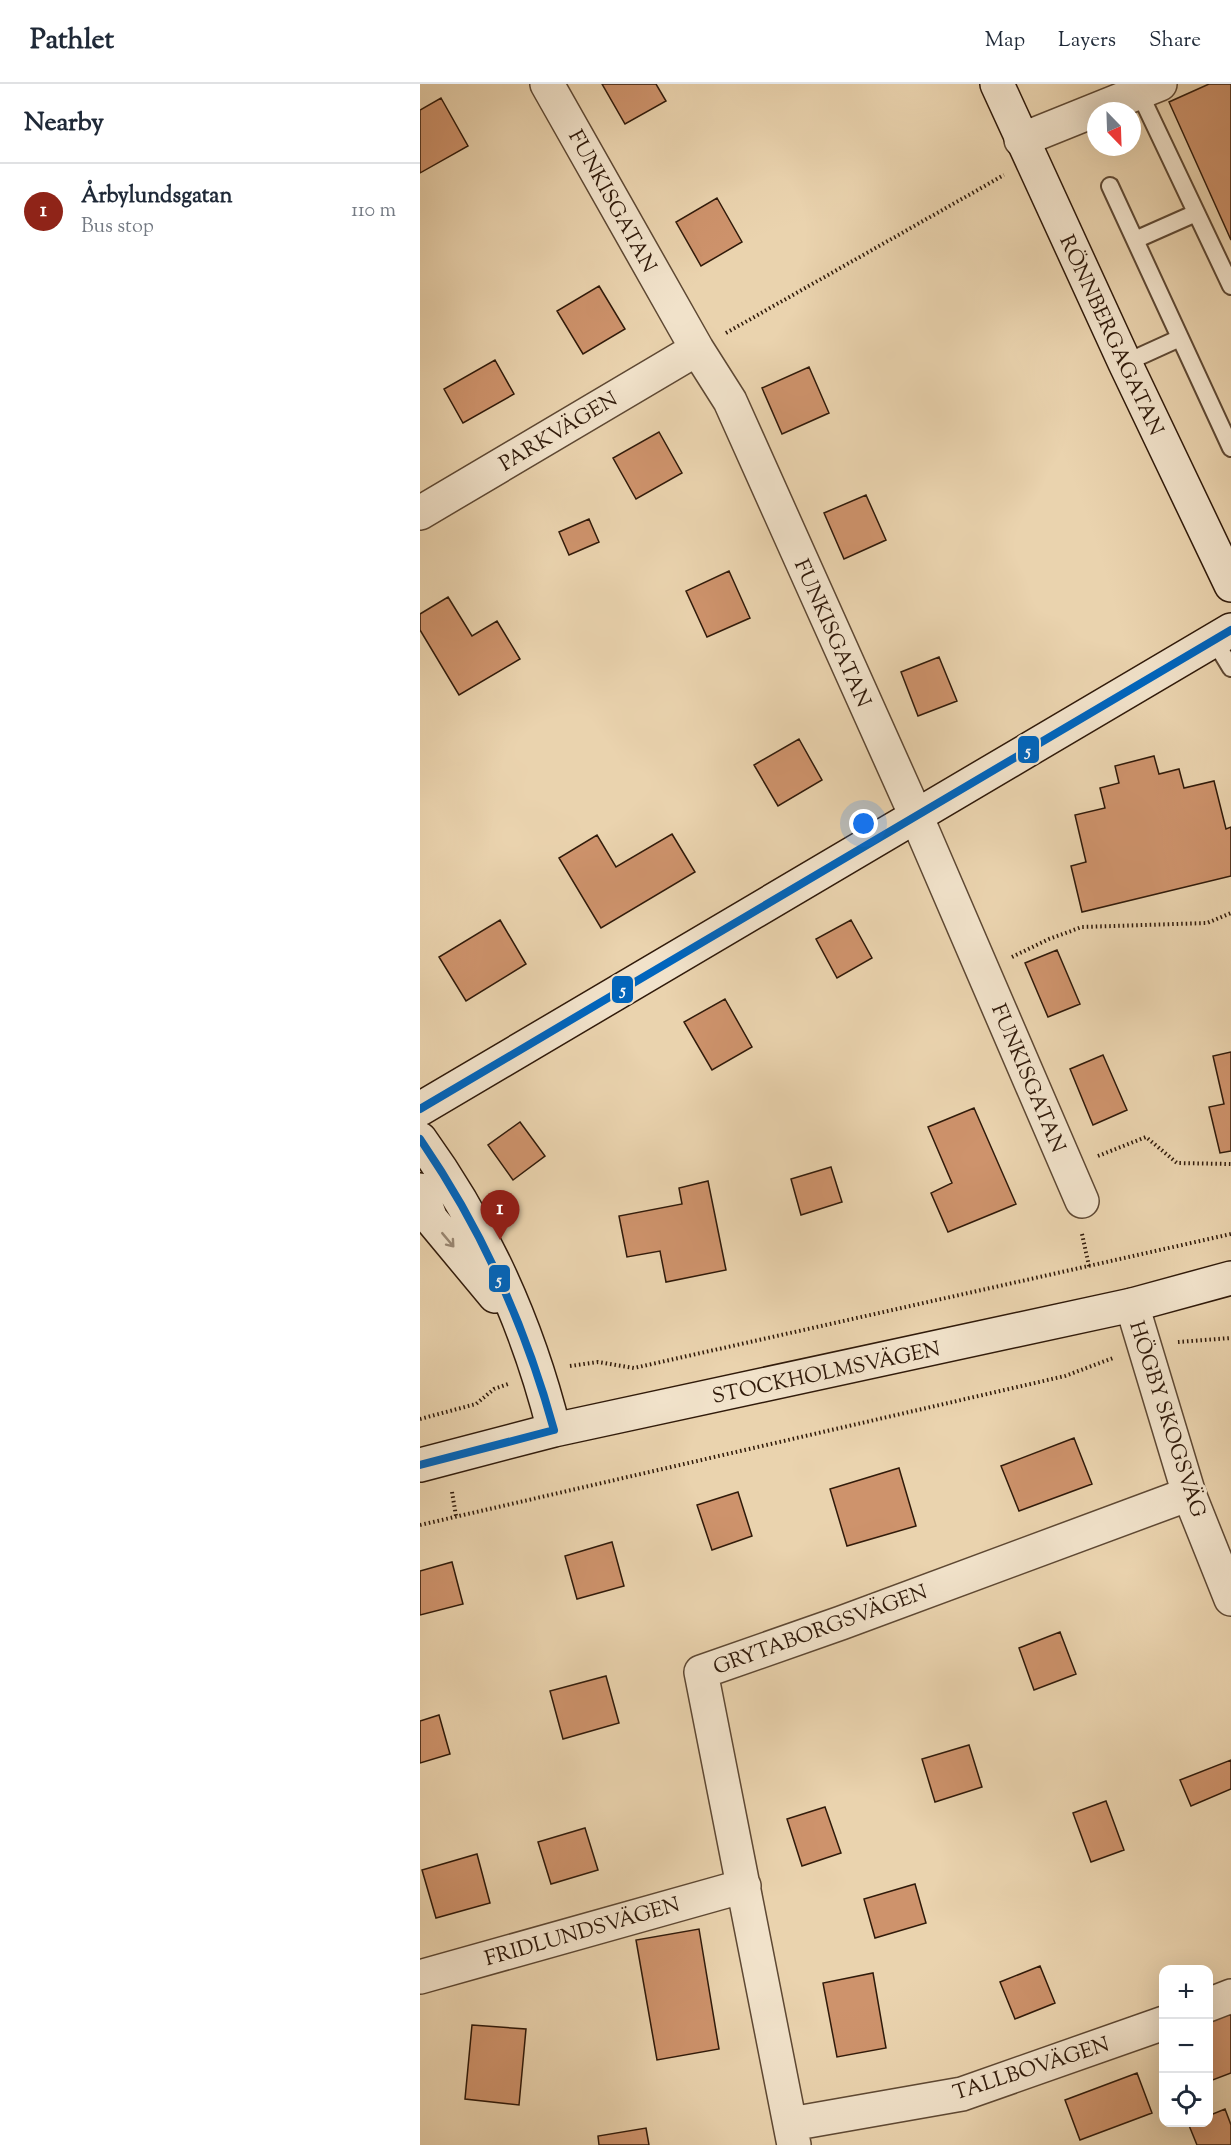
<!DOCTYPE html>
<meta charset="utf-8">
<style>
body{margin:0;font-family:"Sorts Mill Goudy",serif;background:#f6f6f7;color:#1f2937}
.controls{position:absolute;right:18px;bottom:18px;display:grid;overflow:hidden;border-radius:12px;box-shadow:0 6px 24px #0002}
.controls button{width:54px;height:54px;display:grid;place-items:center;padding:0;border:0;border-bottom:2px solid #e0e1e3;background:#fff;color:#1f2937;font:30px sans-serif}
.compass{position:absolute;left:667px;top:18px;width:54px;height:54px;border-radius:50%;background:#fff;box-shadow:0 6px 24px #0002;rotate:157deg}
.you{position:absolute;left:444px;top:740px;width:21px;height:21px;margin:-15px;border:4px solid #fff;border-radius:50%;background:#1a73e8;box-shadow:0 0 0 9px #1a73e833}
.badge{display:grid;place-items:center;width:39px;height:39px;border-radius:50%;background:#8f2418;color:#fff;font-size:20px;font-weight:700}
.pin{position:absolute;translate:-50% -50px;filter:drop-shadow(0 2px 3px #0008)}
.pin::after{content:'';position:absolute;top:32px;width:21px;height:18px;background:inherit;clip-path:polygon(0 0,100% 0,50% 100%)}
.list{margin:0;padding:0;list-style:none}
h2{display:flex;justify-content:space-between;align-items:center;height:78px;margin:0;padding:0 24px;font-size:26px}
h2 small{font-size:20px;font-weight:400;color:#747a83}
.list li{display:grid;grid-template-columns:39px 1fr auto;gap:18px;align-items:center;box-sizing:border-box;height:96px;padding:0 24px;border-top:2px solid #e0e1e3}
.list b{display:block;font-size:22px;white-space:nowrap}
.list p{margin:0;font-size:20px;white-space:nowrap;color:#747a83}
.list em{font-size:20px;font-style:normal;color:#747a83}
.icon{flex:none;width:33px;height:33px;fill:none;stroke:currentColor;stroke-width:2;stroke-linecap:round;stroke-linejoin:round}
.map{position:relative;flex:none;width:811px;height:2061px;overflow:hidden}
header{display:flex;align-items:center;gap:36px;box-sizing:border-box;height:84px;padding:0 30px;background:#fff;border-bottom:2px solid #e0e1e3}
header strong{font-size:28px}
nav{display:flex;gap:33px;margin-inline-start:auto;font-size:21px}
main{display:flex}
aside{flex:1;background:#fff}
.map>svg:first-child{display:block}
.building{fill:#ce936c;stroke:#301a0a;stroke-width:1.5}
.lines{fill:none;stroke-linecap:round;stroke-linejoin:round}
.lane-casing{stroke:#5e4833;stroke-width:20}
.street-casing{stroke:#5e4833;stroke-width:36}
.secondary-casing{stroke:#301a0a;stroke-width:36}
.path{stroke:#301a0a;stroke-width:4;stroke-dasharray:1.5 3;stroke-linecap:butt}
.lane{stroke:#f1e2ca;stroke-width:16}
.street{stroke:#f1e2ca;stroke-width:33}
.secondary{stroke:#f1e2ca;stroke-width:33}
.bus-1-casing{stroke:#f1e2ca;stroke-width:12}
.bus-1{stroke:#0065bd;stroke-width:8}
.oneway{stroke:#9a8874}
.labels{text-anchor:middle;stroke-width:6;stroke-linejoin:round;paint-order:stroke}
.street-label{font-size:21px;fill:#301a0a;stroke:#f1e2ca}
.line-badge{stroke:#f1e2ca;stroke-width:2}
.badge-label{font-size:16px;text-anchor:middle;font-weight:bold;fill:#fff}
</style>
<header>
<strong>Pathlet</strong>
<nav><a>Map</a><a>Layers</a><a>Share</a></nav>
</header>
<main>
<aside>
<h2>Nearby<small></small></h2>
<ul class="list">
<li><span class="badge">1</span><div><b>Årbylundsgatan</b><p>Bus stop</p></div><em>110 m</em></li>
</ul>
</aside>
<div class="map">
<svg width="811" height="2061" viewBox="0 0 811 2061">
<rect width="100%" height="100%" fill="#ead3ae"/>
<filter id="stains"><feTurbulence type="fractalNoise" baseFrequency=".00333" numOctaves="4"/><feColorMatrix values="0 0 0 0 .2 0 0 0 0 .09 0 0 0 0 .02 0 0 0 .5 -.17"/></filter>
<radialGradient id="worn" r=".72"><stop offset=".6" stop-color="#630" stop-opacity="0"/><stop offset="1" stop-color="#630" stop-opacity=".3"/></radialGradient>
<path class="building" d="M182 0H236L246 17 205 40Z
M789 0H811V156L749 18Z
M21 14 48 62 0 89V26Z
M297 114 322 158 281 182 256 138Z
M179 202 205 245 163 270 137 227Z
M75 276 94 310 43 339 24 305Z
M389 283 409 329 362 350 342 304Z
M239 348 262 389 216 415 193 374Z
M446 411 466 456 424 475 404 429Z
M169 435 179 458 149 471 139 448Z
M309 487 330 534 287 553 266 507Z
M28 513 52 552 77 537 100 575 39 611 0 546V530Z
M519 573 537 617 498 632 481 588Z
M379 655 402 696 358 722 334 681Z
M734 672 739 690 759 685 764 704 794 697 806 745 811 743V792L662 828 651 782 666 778 655 731 685 724 680 704 699 699 695 682Z
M252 750 275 788 181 844 139 774 177 751 196 783Z
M80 836 106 880 46 917 19 873Z
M431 836 452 874 417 894 396 855Z
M637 866 660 920 628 933 605 879Z
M305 915 332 963 292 986 264 938Z
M811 968V1067L800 1069 789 1023 804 1020 793 972Z
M683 971 707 1026 673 1041 650 985Z
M554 1024 596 1120 528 1148 511 1109 532 1099 508 1043Z
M100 1038 125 1072 93 1096 68 1061Z
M411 1083 422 1118 381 1131 371 1095Z
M288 1097 306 1186 246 1198 240 1167 207 1173 199 1132 262 1120 259 1104Z
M654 1354 672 1400 599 1427 581 1382Z
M479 1384 496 1442 427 1462 410 1405Z
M318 1408 332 1452 292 1466 277 1421Z
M192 1458 204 1502 157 1515 145 1472Z
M32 1478 43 1520 0 1531V1487Z
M640 1548 656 1590 614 1606 599 1564Z
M186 1592 199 1639 143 1655 130 1607Z
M19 1631 30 1670 0 1679V1637Z
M549 1661 562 1703 515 1718 502 1675Z
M811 1676V1705L771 1722 760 1696Z
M686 1717 704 1766 671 1778 653 1729Z
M405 1723 421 1769 382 1782 367 1735Z
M165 1744 178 1786 131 1800 118 1758Z
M57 1770 70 1819 16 1834 2 1786Z
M495 1800 506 1839 455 1854 444 1815Z
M279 1845 299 1965 237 1976 216 1856Z
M620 1882 635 1919 595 1935 580 1898Z
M453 1889 466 1964 417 1973 403 1899Z
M811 1930V1989L790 1997 788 1938Z
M52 1941 106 1945 99 2021 45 2015Z
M717 1989 732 2029 660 2056 645 2016Z
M805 2025 811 2041V2061H777L768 2039 788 2038V2032Z
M226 2044 229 2061H179L178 2052Z"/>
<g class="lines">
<defs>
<path id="lane" d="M719 8 811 202
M690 102 811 364
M715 156 776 129
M705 279 760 254
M794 556 811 584"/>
<path id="street" d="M127 0 277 265 310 317 497 734 662 1117
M601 56 740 0
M0 429 277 265
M712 1221 769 1410 811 1515
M0 1893 324 1802
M788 1921 811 1912
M371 2040 542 2010 744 1939
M374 2061 281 1588 421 1539 769 1410"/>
<path id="secondary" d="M577 0 705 279 811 501
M0 1025 811 546
M0 1055C63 1142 108 1242 134 1346
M0 1106 11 1135 75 1212
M0 1381 134 1346 712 1221 811 1194"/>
</defs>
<use href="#lane" class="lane-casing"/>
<use href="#street" class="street-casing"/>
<use href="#secondary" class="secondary-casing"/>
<path class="path" d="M306 249 584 91
M592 873 629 855 662 843 787 839 811 829
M678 1072 726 1053 757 1079 811 1080
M662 1150 669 1182
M758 1258 811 1254
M150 1282 178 1278 214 1284 811 1150
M0 1335 56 1320 74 1305 88 1300
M32 1408 36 1432
M0 1441 645 1292 693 1274"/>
<use href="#lane" class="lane"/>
<use href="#street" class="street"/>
<use href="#secondary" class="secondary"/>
<defs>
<path id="bus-1" d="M0 1025 811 546
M0 1055C62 1145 105 1241 134 1346
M0 1381 134 1346"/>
</defs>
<use href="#bus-1" class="bus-1-casing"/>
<use href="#bus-1" class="bus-1"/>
</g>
<defs><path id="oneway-shaft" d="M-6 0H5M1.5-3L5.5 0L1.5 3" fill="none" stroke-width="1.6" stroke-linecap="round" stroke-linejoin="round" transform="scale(1.5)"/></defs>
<use class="oneway" href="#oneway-shaft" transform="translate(28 1156) rotate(50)"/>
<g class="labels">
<g class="street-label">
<text transform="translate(193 117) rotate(61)" y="7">FUNKISGATAN</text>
<text transform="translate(692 251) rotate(65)" y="7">RÖNNBERGAGATAN</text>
<text transform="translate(138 347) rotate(-31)" y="7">PARKVÄGEN</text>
<text transform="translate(413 549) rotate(66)" y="7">FUNKISGATAN</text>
<text transform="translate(609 994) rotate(67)" y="7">FUNKISGATAN</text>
<text transform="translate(406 1288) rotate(-12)" y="7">STOCKHOLMSVÄGEN</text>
<text transform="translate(748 1335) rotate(72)" y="7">HÖGBY SKOGSVÄG</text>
<text transform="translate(400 1545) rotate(-20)" y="7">GRYTABORGSVÄGEN</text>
<text transform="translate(162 1847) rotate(-16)" y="7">FRIDLUNDSVÄGEN</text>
<text transform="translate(611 1984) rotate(-18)" y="7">TALLBOVÄGEN</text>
</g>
</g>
<g class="line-badge">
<rect x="597" y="651" width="23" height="29" rx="6" fill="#0065bd"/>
<rect x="191" y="891" width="23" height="29" rx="6" fill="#0065bd"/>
<rect x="68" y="1180" width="23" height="29" rx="6" fill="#0065bd"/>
</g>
<g class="badge-label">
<text x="608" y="672">5</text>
<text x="203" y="911">5</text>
<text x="79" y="1201">5</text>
</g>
<rect width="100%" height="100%" filter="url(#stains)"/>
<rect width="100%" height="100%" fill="url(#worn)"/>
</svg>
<div class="controls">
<button>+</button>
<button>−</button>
<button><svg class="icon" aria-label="locate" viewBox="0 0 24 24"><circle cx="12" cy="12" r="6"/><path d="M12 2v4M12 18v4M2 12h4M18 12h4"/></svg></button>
</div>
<svg class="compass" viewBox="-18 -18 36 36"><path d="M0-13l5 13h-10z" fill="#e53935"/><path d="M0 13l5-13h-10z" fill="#747a83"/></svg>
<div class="you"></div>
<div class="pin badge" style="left:80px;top:1156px">1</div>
</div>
</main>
